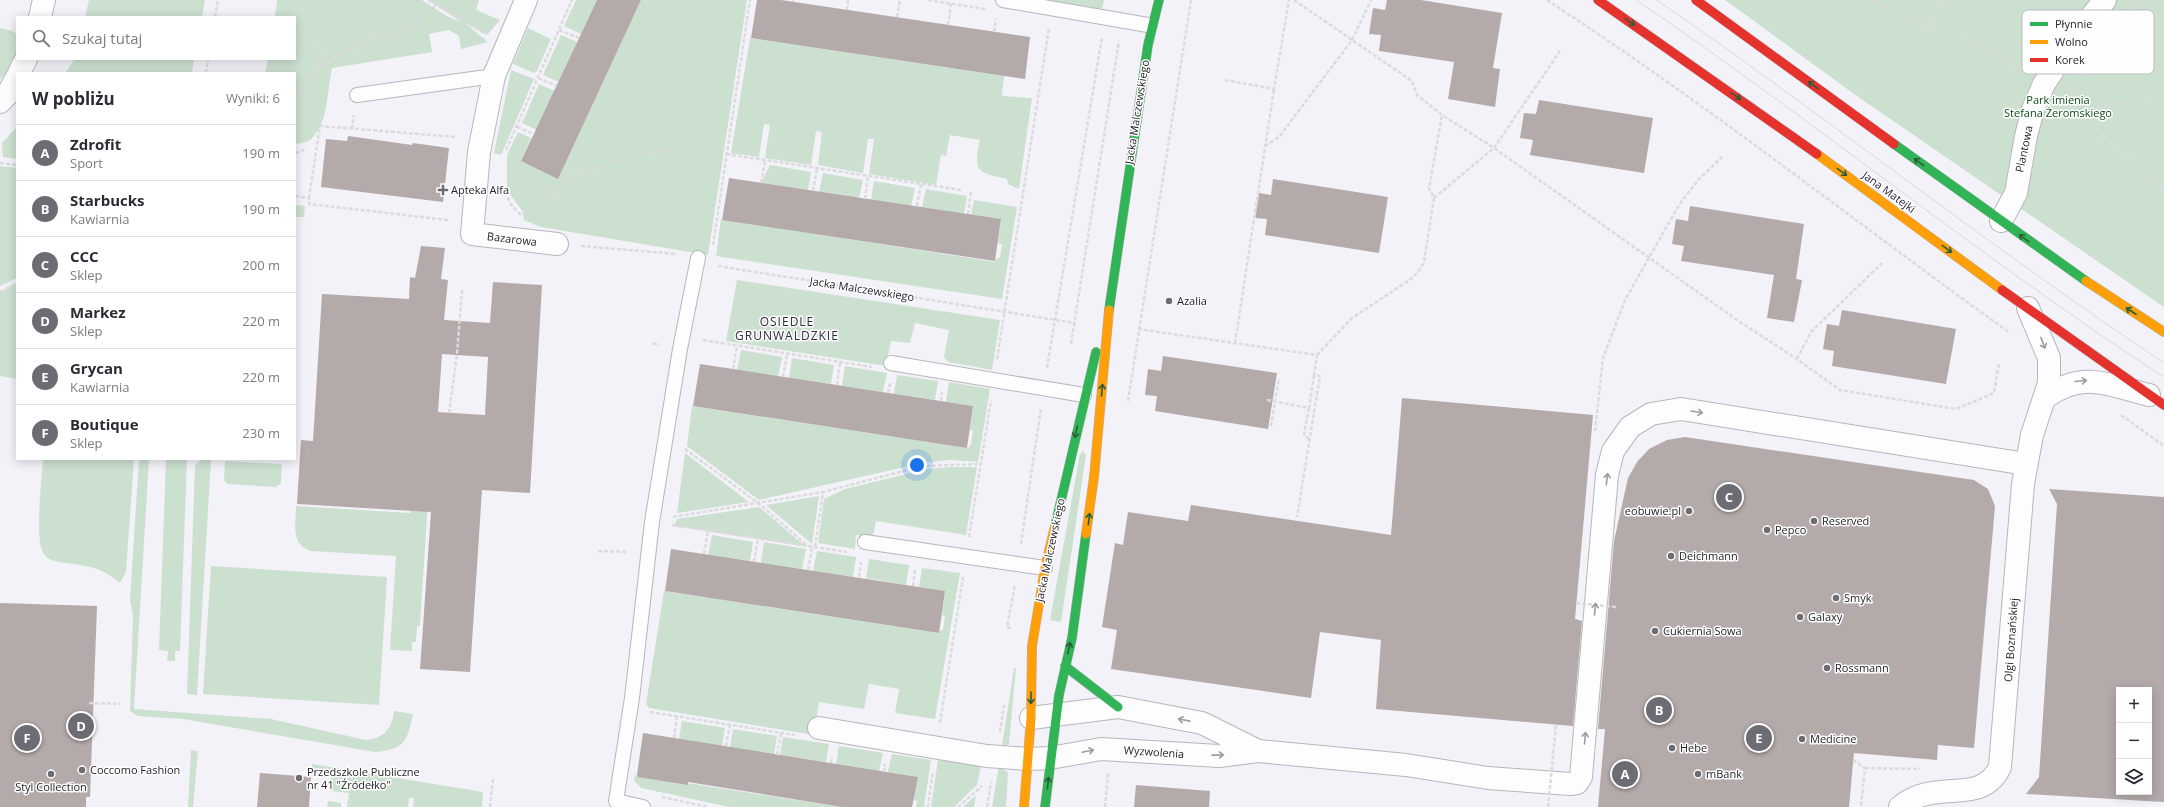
<!DOCTYPE html>
<html lang="pl">
<meta charset="utf-8">
<style>
body{margin:0;font-family:"Open Sans",sans-serif;background:#f7f7f7;color:#2b2b33}
.controls{position:absolute;right:12px;bottom:12px;display:grid;overflow:hidden;border-radius:0px;box-shadow:0 2px 10px #0003}
.controls button{width:36px;height:36px;display:grid;place-items:center;padding:0;border:0;border-bottom:1px solid #e1e1e2;background:#fff;color:#2b2b33;font:20px sans-serif}
.you{position:absolute;left:917px;top:465px;width:14px;height:14px;margin:-10px;border:3px solid #fff;border-radius:50%;background:#1a73e8;box-shadow:0 0 0 6px #1a73e833}
.badge{display:grid;place-items:center;width:26px;height:26px;border-radius:50%;background:#6d6c74;color:#fff;font-size:13px;font-weight:700}
.pin{position:absolute;translate:-50% -50%;border:2px solid #fff;box-shadow:0 1px 4px #0006}
.list{margin:0;padding:0;list-style:none}
h2{display:flex;justify-content:space-between;align-items:center;height:52px;margin:0;padding:0 16px;font-size:17px}
h2 small{font-size:13px;font-weight:400;color:#7c7c81}
.list li{display:grid;grid-template-columns:26px 1fr auto;gap:12px;align-items:center;box-sizing:border-box;height:56px;padding:0 16px;border-top:1px solid #e1e1e2}
.list b{display:block;font-size:15px;white-space:nowrap}
.list p{margin:0;font-size:13px;white-space:nowrap;color:#7c7c81}
.list em{font-size:13px;font-style:normal;color:#7c7c81}
.icon{flex:none;width:22px;height:22px;fill:none;stroke:currentColor;stroke-width:2;stroke-linecap:round;stroke-linejoin:round}
.map{position:relative;flex:none;width:2164px;height:807px;overflow:hidden}
.search{position:absolute;background:#fff;box-shadow:0 2px 10px #0003;left:16px;top:16px;width:280px;height:44px;display:flex;align-items:center;gap:10px;box-sizing:border-box;padding:0 14px;border-radius:0px;color:#7c7c81;font-size:15px}
.panel{position:absolute;background:#fff;box-shadow:0 2px 10px #0003;left:16px;top:72px;width:280px;height:388px;border-radius:0px}
.map>svg:first-child{display:block}
.green{fill:#cce0d0}
.building{fill:#b5aaaa;fill-rule:evenodd}
.lines{fill:none;stroke-linecap:round;stroke-linejoin:round}
.lane-casing{stroke:#b6b6bc;stroke-width:16}
.street-casing{stroke:#b6b6bc;stroke-width:24}
.fast-casing{stroke:#b6b6bc;stroke-width:10}
.slow-casing{stroke:#b6b6bc;stroke-width:10}
.jam-casing{stroke:#b6b6bc;stroke-width:10}
.path{stroke:#dbdbdd;stroke-width:2.5;stroke-dasharray:4 2;stroke-linecap:butt}
.lane{stroke:#fdfdfe;stroke-width:14}
.street{stroke:#fdfdfe;stroke-width:22}
.fast{stroke:#30b455;stroke-width:9}
.slow{stroke:#ff9f0a;stroke-width:9}
.jam{stroke:#e5322d;stroke-width:9}
.tram{stroke:#dad9dc;stroke-width:1}
.path-bridge{stroke:#dbdbdd;stroke-width:2.5;stroke-dasharray:4 2;stroke-linecap:butt}
.oneway{stroke:#295e3c}
.oneway2{stroke:#9c9ba0}
.poi-dot{fill:#6d6c74;stroke:#fefefe;stroke-width:1.5}
.labels{text-anchor:middle;stroke-width:3;stroke-linejoin:round;paint-order:stroke}
.park-label{font-size:11px;fill:#0e4d19;stroke:#fefefe}
.street-label{font-size:11px;fill:#25242c;stroke:#fefefe}
.poi-label{font-size:11px;fill:#25242c;stroke:#fefefe;text-anchor:start}
.neighbourhood-label{font-size:12px;letter-spacing:1px;fill:#2d293a;stroke:#fefefe}
.key{fill:#fefefe;stroke:#bdbdbf;stroke-width:1}
.key-label{font-size:11px;fill:#25242c}
</style>
<div class="map">
<svg width="2164" height="807" viewBox="0 0 2164 807">
<rect width="100%" height="100%" fill="#f3f2f9"/>
<path class="green" d="M89 0H205L202 17H85Z
M277 0H422L445 15 463 23 428 0H479L476 10 500 20 487 35 465 23 488 42 461 49 459 36 449 30 429 34 432 52 332 68C327 90 329 124 310 140 307 143 299 143 295 144V73H265L268 59H295V17H275Z
M576 0H597L581 34 564 26Z
M641 0H747L708 255 541 227 524 220 523 212 507 190V155L518 132 531 138 521 161 558 178Z
M1047 0H1104L1102 9Z
M1725 0H2164V307L1854 94Z
M0 28 12 31 17 34C17 56 16 64 0 80Z
M528 28 551 39 537 71 534 73 513 64Z
M561 35 577 42 559 82 543 75Z
M750 38 1004 76 1002 96 1032 98 1019 189 1008 184 1007 179C977 173 973 171 980 140L950 135 946 156 941 155 936 185 869 174 874 139H868L863 173 818 165 822 132 816 131 811 165 765 158 770 125 764 124 759 157 731 153Z
M75 59H194L192 73H65Z
M511 70 534 79 501 155 494 153Z
M539 84 555 91 537 130 522 123Z
M17 127V159L3 157 2 143Z
M770 165 811 172 808 190 761 183Z
M0 166 17 168V278L0 286Z
M823 173 863 180 859 198 819 192Z
M874 181 915 188 911 206 871 200Z
M926 189 967 196 964 214 922 207Z
M974 200 1017 207 1002 299 716 256 721 219 995 262 997 258H1000L1002 244 998 243 1001 220 971 215Z
M295 205 305 206 304 217H295Z
M737 280 1000 320 992 370 948 362 944 357 949 330 915 323 910 343 891 341 886 366 726 341Z
M17 283V379L0 376V292Z
M741 350 782 357 778 376 737 370Z
M792 358 834 365 831 384 789 378Z
M845 366 887 373 883 392 842 386Z
M897 375 938 381 935 400 894 394Z
M949 382 990 389 978 462 950 460 923 463 759 500 687 446 692 406 968 448 971 445 973 431 970 430 973 406 946 402Z
M1083 451 1086 455 1061 622 1050 620 1080 454Z
M685 453 749 502 677 513Z
M43 459H134L126 572 120 583C101 567 89 566 66 563 58 562 48 561 44 554 34 540 42 478 43 459Z
M139 459H149L134 709 271 719 366 740C384 738 392 729 394 711L413 714C407 742 405 749 375 752L183 719 138 716 130 711 133 616 130 600Z
M166 459H187L180 651H175V661H167L168 651 159 650Z
M201 460H211L197 695 187 694 195 465Z
M225 461 282 464 281 483 276 487 227 484 224 480Z
M952 467H977L966 535 876 521 873 537 856 535 855 549 818 543 824 499 845 489 927 469Z
M819 496 812 544 766 505Z
M411 500 428 501 420 626H417L416 642H412V651L390 650 396 556 311 551C290 544 296 525 296 506L410 513Z
M759 507 805 546 674 526 677 519Z
M712 535 753 542 750 561 708 555Z
M764 542 806 549 802 569 761 563Z
M817 551 856 557 853 577 813 571Z
M869 559 909 565 906 585 866 578Z
M211 566 387 577 379 705 203 694Z
M922 568 960 573 935 719 895 713 899 689 869 684 864 709 819 702 814 735 649 708 646 704 664 591 939 633 940 630H943L945 616 942 615 945 591 919 587Z
M1014 668H1016L1009 744 1001 752Z
M682 721 725 728 722 746 679 739Z
M733 729 777 736 774 754 730 747Z
M783 737 829 744 826 762 780 755Z
M839 746 883 753 879 771 836 764Z
M191 750 198 751 193 807H188Z
M892 754 931 760 924 807H916L917 801 913 800 917 777 888 772Z
M938 760 981 766 977 785 954 807H931Z
M312 764 483 792 482 807H413L414 798H409L408 807H347L349 793 330 791 331 776 312 774Z
M999 765 1008 773 1006 807H992Z
M635 775 842 807H729L641 788 634 780Z
M976 795 974 807H963Z
M328 801 341 803V807H327Z"/>
<path class="building" d="M597 0H641L558 179 521 161Z
M757 0H781L1030 37 1025 79 751 38Z
M1387 0H1421L1502 13 1493 68 1500 69 1495 107 1448 99 1454 62 1379 51 1381 35 1369 34 1373 8 1385 10Z
M1539 100 1653 118 1644 173 1530 155 1533 140 1520 138 1524 113 1536 114Z
M348 136 412 145 413 143 449 148 443 202 321 187 326 139 347 141Z
M729 178 1001 219 995 261 722 220Z
M1273 179 1388 197 1379 253 1265 235 1267 219 1255 218 1259 193 1271 195Z
M1690 206 1804 224 1796 279 1802 280 1794 322 1767 318 1774 275 1681 261 1684 246 1672 244 1676 219 1688 221Z
M421 246 445 248 441 279 448 280 444 320 490 323 493 282 542 285 530 493 482 490 470 672 420 669 431 512 297 504 301 440 313 441 322 294 409 299 410 277 415 278ZM442 354 488 357 485 415 438 412Z
M1842 310 1956 329 1946 384 1832 366 1834 351 1823 349 1827 324 1839 326Z
M1163 356 1277 373 1268 429 1155 411 1157 396 1145 395 1148 369 1161 371Z
M700 364 973 406 967 448 693 406Z
M1402 398 1593 415 1575 619 1582 621 1573 726 1376 709 1381 640 1320 632 1311 698 1111 669 1117 630 1102 627 1115 543 1123 545 1128 512 1188 521 1191 505 1391 535Z
M1685 437 1974 480 1988 489 1995 506 1974 748 1938 745 1937 760 1854 753 1849 807H1598L1605 729H1598L1614 541 1628 478 1637 462 1649 449 1667 440Z
M2049 489 2164 497V802L2026 794 2039 777 2057 504ZM2119 690H2149V792H2119Z
M671 549 945 591 939 633 665 591Z
M0 603 97 606 90 797H86V807H0Z
M643 733 918 777 912 807H842L688 782V785L638 777 637 775Z
M260 773 311 777 309 807H257Z
M1136 785 1210 791 1209 807H1134Z"/>
<g class="lines">
<defs>
<path id="lane" d="M1003 0 1148 25
M357 95 494 76
M891 363 1084 395
M865 542 1045 568
M643 807 616 801 632 698 652 522 680 349 698 258"/>
<path id="street" d="M526 0 494 76 479 152 472 234 557 244
M40 17 44 0
M19 73 26 59
M0 102 7 95 17 77
M2001 221 2016 193 2026 136 2033 109 2044 84 2076 35 2105 0
M2046 397C2084 370 2108 385 2149 395
M1031 718 1118 707 1202 723 1258 751 1406 765 1488 778 1570 784 1577 783 1581 777 1607 475 1613 451 1630 427 1651 414 1681 409 2026 464
M819 728 987 756 1028 759 1050 758 1101 749 1219 756 1258 751
M1900 807C1936 777 1981 807 2000 767L2023 484 2032 435 2049 383V358L2028 308"/>
<path id="fast" d="M1894 144 2086 281
M1109 310 1148 45 1159 0
M1055 526 1096 352
M1065 666 1118 707
M1045 807 1059 695 1072 638 1086 534"/>
<path id="slow" d="M1817 154 2002 290
M2086 281 2164 332
M1086 534 1094 477 1109 310
M1024 807 1031 718 1032 646 1045 568 1055 526"/>
<path id="jam" d="M1598 0 1817 154
M1696 0 1894 144
M2002 290 2164 405"/>
</defs>
<use href="#lane" class="lane-casing"/>
<use href="#street" class="street-casing"/>
<use href="#fast" class="fast-casing"/>
<use href="#slow" class="slow-casing"/>
<use href="#jam" class="jam-casing"/>
<path class="path" d="M428 0 486 34
M928 0 985 9
M1294 0 1412 81 1417 95 1442 115 1494 148 1740 322 1797 359 1840 390 1956 409 1994 393 1999 363
M1547 0C1707 104 1855 222 2010 333
M1872 0 2017 65 2024 70
M793 2V0
M847 10 848 0
M2127 14 2140 0
M215 17 218 0
M897 17 900 0
M948 25 951 4
M1930 25 1941 0
M559 30 579 38
M994 32 996 19
M316 69 344 51 410 26 436 5
M206 73 208 59
M538 78 557 86
M1225 80 1274 89 1289 0
M2063 100 2164 190
M295 101 316 69 330 0
M2066 101 2101 46
M2079 114 2142 97 2164 87
M517 127 534 134
M352 129 354 115
M1265 146 1279 137 1352 40 1371 0
M506 150 572 0
M295 153 307 149
M726 154 961 190
M0 163 17 165
M761 183 765 161
M502 187 512 206 521 215 581 171 654 151 679 148
M813 191 817 168
M295 196 309 198V204L448 220
M309 198 320 126 456 137
M1434 198 1494 148 1560 51
M865 199 868 176
M917 206 921 184
M968 214 971 192
M713 245 750 0
M581 246 677 254
M718 266 1075 323
M0 292 17 283
M1138 329 1317 355 1314 375 1320 376 1297 517
M703 340 872 367
M653 343 660 345
M1235 343 1274 89
M1071 344 1119 41
M1317 355 1352 318 1411 279 1418 272 1424 262 1434 198 1429 189 1442 115
M997 359 1049 28
M1797 359 1811 332 1882 263
M1047 368 1102 37
M733 369 737 346
M783 377 787 354
M837 385 840 362
M888 393 890 383
M1267 400 1309 408 1314 375
M941 401 942 392
M1128 401 1191 0
M1309 408 1304 434 1310 441
M449 413 457 354 462 290
M2121 415 2164 446
M1271 426 1279 378
M1595 431 1603 358 1625 300 1679 205 1699 179 1722 157
M685 449 758 503 808 546
M673 517 823 492
M672 525 847 552
M969 537 991 400
M1021 544 1041 408
M815 547 823 492 923 466 981 464
M598 551 628 552
M704 554 708 531
M754 562 758 539
M808 570 812 547
M859 577 861 562
M913 586 915 570
M1011 628 1007 627 1015 584
M89 703 120 704
M650 712 795 735
M940 723 963 577
M1000 732 1004 705
M674 738 677 716
M726 746 730 725
M777 755 781 733
M1853 760 1865 768 1861 807
M831 763 832 756
M1865 768 1920 769
M884 772 885 764
M662 797 708 807
M490 807 493 779
M928 807 933 771
M958 807 982 786
M987 807 991 782
M1105 807 1108 773"/>
<use href="#lane" class="lane"/>
<use href="#street" class="street"/>
<use href="#fast" class="fast"/>
<use href="#slow" class="slow"/>
<use href="#jam" class="jam"/>
<path class="tram" d="M1636 0C1815 121 1983 260 2164 377
M1657 0C1828 118 1991 248 2164 363"/>
<path class="path-bridge" d="M1576 603 1616 607
M1548 807 1556 725"/>
</g>
<defs><path id="oneway-shaft" d="M-6 0H5M1.5-3L5.5 0L1.5 3" fill="none" stroke-width="1.6" stroke-linecap="round" stroke-linejoin="round"/></defs>
<g class="oneway">
<use href="#oneway-shaft" transform="translate(1630 22) rotate(35)"/>
<use href="#oneway-shaft" transform="translate(1813 85) rotate(-144)"/>
<use href="#oneway-shaft" transform="translate(1736 96) rotate(35)"/>
<use href="#oneway-shaft" transform="translate(1919 162) rotate(-144)"/>
<use href="#oneway-shaft" transform="translate(1842 172) rotate(36)"/>
<use href="#oneway-shaft" transform="translate(2024 238) rotate(-144)"/>
<use href="#oneway-shaft" transform="translate(1947 249) rotate(36)"/>
<use href="#oneway-shaft" transform="translate(2131 311) rotate(-147)"/>
<use href="#oneway-shaft" transform="translate(1102 390) rotate(-85)"/>
<use href="#oneway-shaft" transform="translate(1076 432) rotate(103)"/>
<use href="#oneway-shaft" transform="translate(1089 519) rotate(-83)"/>
<use href="#oneway-shaft" transform="translate(1069 648) rotate(-78)"/>
<use href="#oneway-shaft" transform="translate(1031 698) rotate(90)"/>
<use href="#oneway-shaft" transform="translate(1048 783) rotate(-84)"/>
</g>
<g class="oneway2">
<use href="#oneway-shaft" transform="translate(2043 343) rotate(69)"/>
<use href="#oneway-shaft" transform="translate(2081 381) rotate(-5)"/>
<use href="#oneway-shaft" transform="translate(1697 412) rotate(9)"/>
<use href="#oneway-shaft" transform="translate(1607 479) rotate(-83)"/>
<use href="#oneway-shaft" transform="translate(1595 609) rotate(-85)"/>
<use href="#oneway-shaft" transform="translate(1184 720) rotate(-169)"/>
<use href="#oneway-shaft" transform="translate(1585 738) rotate(-85)"/>
<use href="#oneway-shaft" transform="translate(1088 751) rotate(-12)"/>
<use href="#oneway-shaft" transform="translate(1218 755) rotate(-1)"/>
</g>
<g class="poi-dot">
<path d="M441 184h4v4h4v4h-4v4h-4v-4h-4v-4h4z"/>
<circle cx="1169" cy="301" r="4"/>
<circle cx="1689" cy="511" r="4"/>
<circle cx="1814" cy="521" r="4"/>
<circle cx="1767" cy="530" r="4"/>
<circle cx="1671" cy="556" r="4"/>
<circle cx="1836" cy="598" r="4"/>
<circle cx="1800" cy="617" r="4"/>
<circle cx="1655" cy="631" r="4"/>
<circle cx="1827" cy="668" r="4"/>
<circle cx="1802" cy="739" r="4"/>
<circle cx="1672" cy="748" r="4"/>
<circle cx="82" cy="770" r="4"/>
<circle cx="51" cy="774" r="4"/>
<circle cx="1698" cy="774" r="4"/>
<circle cx="299" cy="778" r="4"/>
</g>
<g class="labels">
<g class="park-label">
<text x="2058" y="104">Park imienia<tspan x="2058" dy="13">Stefana Żeromskiego</tspan></text>
</g>
<g class="street-label">
<text transform="translate(1137 112) rotate(-81)" y="4">Jacka Malczewskiego</text>
<text transform="translate(2024 149) rotate(-78)" y="4">Plantowa</text>
<text transform="translate(1889 192) rotate(36)" y="4">Jana Matejki</text>
<text transform="translate(512 239) rotate(7)" y="4">Bazarowa</text>
<text transform="translate(862 289) rotate(9)" y="4">Jacka Malczewskiego</text>
<text transform="translate(1050 550) rotate(-78)" y="4">Jacka Malczewskiego</text>
<text transform="translate(2011 640) rotate(-86)" y="4">Olgi Boznańskiej</text>
<text transform="translate(1154 752) rotate(4)" y="4">Wyzwolenia</text>
</g>
<g class="poi-label">
<text x="451" y="194">Apteka Alfa</text>
<text x="1177" y="305">Azalia</text>
<text x="1681" y="515" text-anchor="end">eobuwie.pl</text>
<text x="1822" y="525">Reserved</text>
<text x="1775" y="534">Pepco</text>
<text x="1679" y="560">Deichmann</text>
<text x="1844" y="602">Smyk</text>
<text x="1808" y="621">Galaxy</text>
<text x="1663" y="635">Cukiernia Sowa</text>
<text x="1835" y="672">Rossmann</text>
<text x="1810" y="743">Medicine</text>
<text x="1680" y="752">Hebe</text>
<text x="90" y="774">Coccomo Fashion</text>
<text x="307" y="776">Przedszkole Publiczne<tspan x="307" dy="13">nr 41 "Źródełko"</tspan></text>
<text x="1706" y="778">mBank</text>
<text x="51" y="791" text-anchor="middle">Styl Collection</text>
</g>
<g class="neighbourhood-label">
<text x="787" y="326">OSIEDLE<tspan x="787" dy="14">GRUNWALDZKIE</tspan></text>
</g>
</g>
<rect x="2022" y="10" width="132" height="64" rx="6" class="key"/>
<rect x="2030" y="22" width="18" height="4" fill="#30b455"/>
<rect x="2030" y="40" width="18" height="4" fill="#ff9f0a"/>
<rect x="2030" y="58" width="18" height="4" fill="#e5322d"/>
<g class="key-label">
<text x="2055" y="28">Płynnie</text>
<text x="2055" y="46">Wolno</text>
<text x="2055" y="64">Korek</text>
</g>
</svg>
<div class="controls">
<button>+</button>
<button>−</button>
<button><svg class="icon" aria-label="layers" viewBox="0 0 24 24"><path d="M12 4l9 5-9 5-9-5zM3 14l9 5 9-5"/></svg></button>
</div>
<div class="you"></div>
<div class="pin badge" style="left:1625px;top:774px">A</div>
<div class="pin badge" style="left:1659px;top:710px">B</div>
<div class="pin badge" style="left:1729px;top:497px">C</div>
<div class="pin badge" style="left:81px;top:726px">D</div>
<div class="pin badge" style="left:1759px;top:738px">E</div>
<div class="pin badge" style="left:27px;top:738px">F</div>
<div class="search"><svg class="icon" aria-label="search" viewBox="0 0 24 24"><circle cx="10" cy="10" r="6"/><path d="M15 15l6 6"/></svg>Szukaj tutaj</div>
<section class="panel">
<h2>W pobliżu<small>Wyniki: 6</small></h2>
<ul class="list">
<li><span class="badge">A</span><div><b>Zdrofit</b><p>Sport</p></div><em>190 m</em></li>
<li><span class="badge">B</span><div><b>Starbucks</b><p>Kawiarnia</p></div><em>190 m</em></li>
<li><span class="badge">C</span><div><b>CCC</b><p>Sklep</p></div><em>200 m</em></li>
<li><span class="badge">D</span><div><b>Markez</b><p>Sklep</p></div><em>220 m</em></li>
<li><span class="badge">E</span><div><b>Grycan</b><p>Kawiarnia</p></div><em>220 m</em></li>
<li><span class="badge">F</span><div><b>Boutique</b><p>Sklep</p></div><em>230 m</em></li>
</ul>
</section>
</div>
